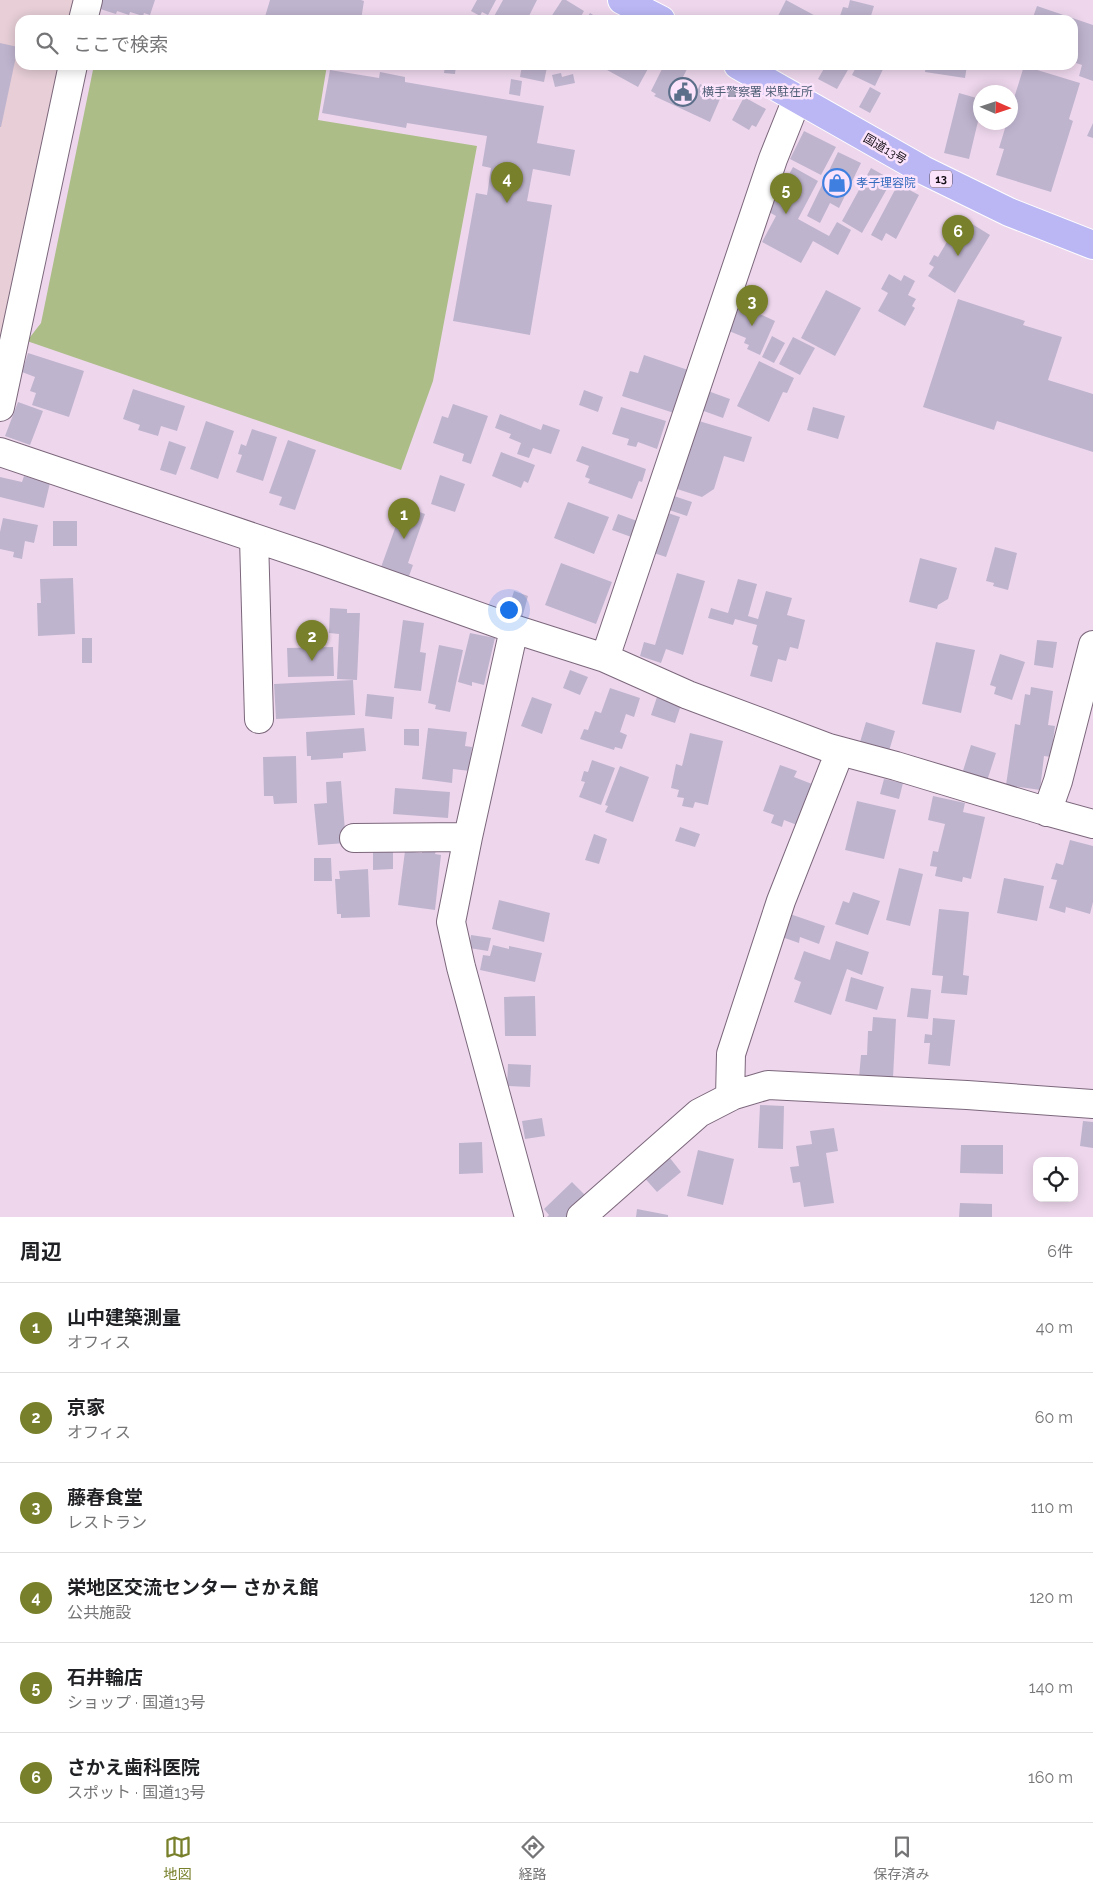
<!DOCTYPE html>
<html lang="ja">
<meta charset="utf-8">
<style>
body{margin:0;font-family:Raleway,"Noto Sans JP",sans-serif;background:#f6f6f6;color:#202124}
.controls{position:absolute;right:15px;bottom:15px;display:grid;overflow:hidden;border-radius:10px;box-shadow:0 2px 12px #0003}
.controls button{width:45px;height:45px;display:grid;place-items:center;padding:0;border:0;border-bottom:1px solid #e0e0e0;background:#fff;color:#202124;font:25px sans-serif}
.compass{position:absolute;left:973px;top:85px;width:45px;height:45px;border-radius:50%;background:#fff;box-shadow:0 2px 12px #0003;rotate:93deg}
.you{position:absolute;left:508px;top:609px;width:18px;height:18px;margin:-12px;border:4px solid #fff;border-radius:50%;background:#1a73e8;box-shadow:0 0 0 8px #1a73e833}
.badge{display:grid;place-items:center;width:32px;height:32px;border-radius:50%;background:#79802b;color:#fff;font-size:16px;font-weight:700}
.pin{position:absolute;translate:-50% -41px;filter:drop-shadow(0 1px 2px #0008)}
.pin::after{content:'';position:absolute;top:26px;width:18px;height:15px;background:inherit;clip-path:polygon(0 0,100% 0,50% 100%)}
.list{margin:0;padding:0;list-style:none}
h2{display:flex;justify-content:space-between;align-items:center;height:65px;margin:0;padding:0 20px;font-size:21px}
h2 small{font-size:16px;font-weight:400;color:#757577}
.list li{display:grid;grid-template-columns:32px 1fr auto;gap:15px;align-items:center;box-sizing:border-box;height:90px;padding:0 20px;border-top:1px solid #e0e0e0}
.list b{display:block;font-size:19px;white-space:nowrap}
.list p{margin:0;font-size:16px;white-space:nowrap;color:#757577}
.list em{font-size:16px;font-style:normal;color:#757577}
.icon{flex:none;width:28px;height:28px;fill:none;stroke:currentColor;stroke-width:2;stroke-linecap:round;stroke-linejoin:round}
.map{position:relative;flex:none;width:1093px;height:1217px;overflow:hidden}
.search{position:absolute;background:#fff;box-shadow:0 2px 12px #0003;left:15px;right:15px;top:15px;height:55px;display:flex;align-items:center;gap:12px;box-sizing:border-box;padding:0 18px;border-radius:15px;color:#757577;font-size:19px}
.sheet{height:605px;background:#fff}
nav{display:flex;justify-content:space-around;align-items:center;box-sizing:border-box;height:70px;border-top:1px solid #e0e0e0;background:#fff;font-size:14px;color:#757577}
nav a{display:grid;justify-items:center;gap:2px}
nav .on{color:#79802b}
.map>svg:first-child{display:block}
.education{fill:#e7ced7}
.green{fill:#acbd88}
.building{fill:#bfb4ce}
.lines{fill:none;stroke-linecap:round;stroke-linejoin:round}
.minor-casing{stroke:#7b677b;stroke-width:30}
.highway-casing{stroke:#fff;stroke-width:30}
.minor{stroke:#fff;stroke-width:28}
.highway{stroke:#bbb7f5;stroke-width:28}
.labels{text-anchor:middle;stroke-width:5;stroke-linejoin:round;paint-order:stroke}
.shield{fill:#fbe4fb;stroke:#594e59;stroke-width:1}
.shield-label{font-size:11px;font-weight:bold;fill:#140d14}
.service-label{font-size:12px;fill:#4e5e75;stroke:#fbe4fb;text-anchor:start}
.street-label{font-size:12px;fill:#140d14;stroke:#fbe4fb}
.shop-label{font-size:12px;fill:#366cbe;stroke:#fbe4fb;text-anchor:start}
</style>
<div class="map">
<svg width="1093" height="1217" viewBox="0 0 1093 1217">
<rect width="100%" height="100%" fill="#eed7ed"/>
<path class="education" d="M0 0H79L75 20H20V65H64L0 340Z"/>
<path class="green" d="M94 65H327L318 120 477 146 433 381 401 470 27 341 41 323Z"/>
<path class="building" d="M100 0H155L150 15 144 13 143 16 130 12 129 15 117 11 116 14 97 8Z
M270 0H361L364 1 361 20H264Z
M477 0H496L488 15 482 12 480 16 471 11Z
M503 0H537L527 20H492Z
M562 0H566L584 11 579 20H549Z
M786 0 823 20H782V18L778 16Z
M850 0 874 6 870 19 863 17 862 20H853L840 16 843 7 848 8Z
M1037 6 1093 25V81L1079 76 1082 65 1073 62V20H1032Z
M590 13 601 20H586Z
M0 43 18 47 1 127H0Z
M445 65H456L455 74 444 73Z
M522 65 547 67 544 82 520 77Z
M598 65H650L638 87Z
M664 65H679L687 69 681 81 698 89 700 84 713 90 711 95 720 99 710 122 654 96 656 94 651 91Z
M826 65H844L849 68 837 89 818 79Z
M857 65H885L875 86 852 75Z
M926 65H967L965 78 925 72Z
M1024 66 1080 83 1069 119 1073 121 1051 192 996 175 1004 149 999 148 1007 122H1010V111Z
M330 70 379 78 380 72 405 77V82L544 106 537 143 575 150 570 176 533 169 527 201 552 205 530 335 453 321 476 193 487 195 491 168 482 166 487 136 407 123 406 128 322 113Z
M561 73 562 77 573 74 575 83 555 87 552 75Z
M511 79 522 81 520 96 509 94Z
M870 87 881 93 870 113 859 107Z
M959 93 980 99V113L969 159 944 153Z
M744 97 766 109 756 127 752 125 749 130 732 120Z
M1093 123V138L1087 136Z
M804 131 836 147 821 175 790 159Z
M838 152 861 163 839 208 830 203 820 223 807 216Z
M793 167 818 181 798 219 829 236 837 222 851 230 838 255 813 241 801 263 762 242 776 216 769 212Z
M871 168 892 180 862 233 842 221Z
M898 184 919 195 896 239 886 233 882 241 871 235Z
M964 219 990 235 955 293 928 276 934 267 929 264 934 255 938 257 954 230 957 232Z
M889 274 901 281 904 275 915 281 908 295 916 299 912 306 915 308 905 326 878 311 888 293 881 289Z
M743 288 764 297 759 308 739 299Z
M826 290 861 308 835 356 801 338Z
M958 299 1025 321 1023 325 1062 337 1048 380 1093 394V452L997 421 994 430 923 407Z
M740 305 775 321 760 355 747 349 749 345 744 343 746 338 729 331Z
M772 336 785 343 774 363 762 357Z
M793 337 815 348 800 375 779 364Z
M28 353 84 371 69 417 32 405 36 393 30 391 35 377 22 372Z
M644 355 691 371 677 414 622 396 630 371 638 373Z
M759 361 794 378 787 393 783 392 769 422 737 406Z
M133 389 185 406 177 431 161 426 158 436 138 430 140 425 123 419Z
M584 390 603 397 598 412 579 405Z
M708 391 730 399 723 418 701 410Z
M18 402 43 411 30 445 5 436Z
M453 404 488 416 471 464 462 461 464 454 433 443 442 416 448 418Z
M621 407 666 421 657 449 638 442 636 447 627 445 629 439 612 434Z
M813 407 845 416 838 439 807 430Z
M500 414 541 430 543 424 560 430 551 454 533 448 529 458 517 454 521 443 509 438 511 434 495 428Z
M206 421 234 431 218 479 190 469Z
M699 421 752 437 744 462 724 456 714 489 702 497 677 489Z
M252 429 277 437 263 481 236 472 242 455 238 454 241 444 246 446Z
M288 440 316 450 295 510 279 505 282 497 269 493Z
M169 441 186 447 176 475 160 470Z
M582 446 646 469 642 482 639 481 632 499 588 483 590 479 585 477 589 466 576 461Z
M501 452 535 465 528 483 524 481 521 488 492 476Z
M440 475 465 484 455 512 431 504Z
M24 476 50 483 44 508 0 497V477L22 482Z
M674 496 692 502 687 516 669 510Z
M568 502 609 517 594 554 554 538Z
M403 506 425 514 408 563 413 565 408 579 380 570Z
M665 512 680 517 666 557 651 552Z
M618 514 640 522 634 538 612 530Z
M3 518 38 525 34 543 25 541 22 559 13 557 14 552 0 549V532Z
M53 521H77V546H53Z
M995 547 1017 553 1008 590 993 586 994 583 986 581Z
M920 558 957 568 948 599 938 605 937 609 909 602Z
M561 563 612 582 596 624 545 605Z
M677 573 705 581 683 655 666 649 661 663 640 656 644 642 655 645Z
M73 578 75 634 38 636 37 603H41L40 579Z
M738 579 757 584 748 616 758 619 766 591 792 598 787 615 805 620 798 649 790 647 786 661 778 659 772 682 750 676 758 646 752 644 757 625 735 619 733 625 708 618 711 608 728 613Z
M514 591 528 596 522 618 507 614Z
M330 608 347 609V613H360L357 680 337 679 339 634 329 633Z
M403 620 424 623 420 652 426 653 421 691 394 688Z
M470 633 495 638 484 685 472 682V686L458 682Z
M82 638H92V663H82Z
M1037 640 1057 642 1053 668 1034 665Z
M936 642 975 650 961 713 922 704Z
M439 645 463 650 450 712 435 709 436 705 428 703Z
M333 647 334 676 288 677 287 648Z
M1000 654 1025 662 1012 700 994 694 996 687 990 685Z
M570 670 588 677 580 695 563 688Z
M353 680 355 715 276 719 274 684Z
M1031 687 1053 691 1048 725 1055 726 1051 757 1044 756 1040 790 1006 785 1015 724 1020 725 1025 694 1030 695Z
M610 688 640 698 634 717 626 714 620 732 627 735 622 749 615 747 614 750 580 739 584 729 588 730 595 711 601 713Z
M367 694 394 697 392 719 365 716Z
M532 697 552 704 542 734 521 726Z
M657 697 681 705 675 723 651 715Z
M866 722 895 731 889 751 860 742Z
M364 728 366 751 343 753V758L311 760V756H307L306 732Z
M428 728 467 732 465 746 472 747 470 771 453 769 452 783 422 779Z
M404 729H419V746L404 745Z
M690 733 723 741 708 805 695 802 693 808 682 806 684 798 677 797 679 790 671 788 676 764 682 766Z
M971 745 996 753 987 781 962 774Z
M296 756 297 803 274 804 273 796H264L263 757Z
M592 760 615 768 601 805 579 797 585 782 581 781 584 771 588 772Z
M780 765 797 771 794 777 812 784 797 825 784 820 782 827 771 823 774 815 763 811Z
M620 766 649 777 633 822 605 812 608 806 605 805Z
M884 779 903 783 899 799 880 794Z
M341 781 346 843 318 845 314 804 327 803 326 782Z
M395 788 450 792 448 818 393 814Z
M933 796 965 803 963 812 985 817 971 879 963 877 962 882 935 876 937 867 930 866 933 851 938 852 945 824 928 820Z
M857 801 896 810 884 859 845 850Z
M680 827 700 834 695 847 675 841Z
M594 834 607 839 599 864 585 860Z
M1070 840 1093 846V902L1090 914 1066 907 1065 913 1049 908 1057 880 1051 879 1056 863 1063 865Z
M422 849 436 851 435 854 441 855 435 910 398 905 405 851 422 853Z
M393 851V869L373 870V852Z
M314 858H331L332 881H314Z
M899 868 923 874 910 926 886 920Z
M368 869 370 917 341 918V914H337L335 879H340L339 871Z
M1004 878 1044 886 1037 921 997 913Z
M853 892 880 901 868 935 835 924 843 901 849 903Z
M499 900 550 913 544 942 492 929Z
M939 909 969 912 963 975 969 976 967 995 941 993 943 976 932 975Z
M787 913 825 926 819 944 800 937 799 943 779 936Z
M471 935 491 938 488 951 469 948Z
M836 941 869 952 862 975 847 969 831 1015 794 1002 801 982 794 979 804 951 830 960Z
M493 945 509 949V946L542 953 535 982 480 970 483 955 490 956Z
M851 977 884 987 877 1010 845 1001Z
M911 988 931 990 928 1019 907 1017Z
M535 996 536 1036H505L504 997Z
M873 1017 896 1019 893 1078 859 1077 861 1055H867L868 1031H872Z
M933 1018 955 1020 950 1066 928 1064 930 1043H924L925 1034 932 1035Z
M508 1064 531 1065 530 1087 507 1086Z
M760 1105 784 1106 783 1149 758 1148Z
M542 1118 545 1136 525 1139 522 1121Z
M1083 1121 1093 1122V1148L1080 1146Z
M834 1128 838 1151 826 1153 834 1203 804 1207 800 1182 793 1183 790 1167 799 1166 796 1146 812 1144 810 1131Z
M482 1142 483 1173 459 1174V1143Z
M961 1145H1003V1174L960 1173Z
M698 1150 734 1159 723 1205 687 1196Z
M666 1153 681 1172 657 1192 641 1174Z
M572 1182 587 1197 567 1217H547L549 1215 544 1209Z
M960 1203 992 1204V1217H959Z
M637 1209 668 1215V1217H636Z"/>
<g class="lines">
<defs>
<path id="minor" d="M83 20 88 0
M0 407 73 65
M0 452 317 559 514 629 605 658 688 695 829 748 896 766 1042 810 1093 824
M254 538 259 719
M514 629 468 837 451 922 461 967 529 1217
M605 658 773 159 797 99
M1047 812 1058 781 1093 645
M354 838 468 837
M730 1097 731 1054 781 901 840 751
M581 1217 699 1113 734 1095 768 1085 967 1095 1093 1104"/>
<path id="highway" d="M622 0 661 20
M738 65 923 170 1009 212 1093 245"/>
</defs>
<use href="#minor" class="minor-casing"/>
<use href="#highway" class="highway-casing"/>
<use href="#minor" class="minor"/>
<use href="#highway" class="highway"/>
</g>
<defs>
<symbol id="civic-ring" viewBox="-11 -11 22 22"><circle r="9.5" fill="#fbe4fb" stroke="#5c6f8a" stroke-width="1.5"/><path d="M-.6-6.5H3V-4.5H.6V-3L4-1V1h2V6H-6V1h2V-1L-.6-3ZM-1.2 2.5V6h2.4V2.5Z" fill="#5c6f8a"/></symbol>
<symbol id="shop-ring" viewBox="-11 -11 22 22"><circle r="9.5" fill="#fbe4fb" stroke="#3f7fe0" stroke-width="1.5"/><path d="M-5-2.5h2.3a2.7 3.5 0 0 1 5.4 0H5L5.5 6h-11ZM-1.5-2.5h3a1.5 2.3 0 0 0-3 0Z" fill="#3f7fe0"/></symbol>
</defs>
<g fill-rule="evenodd">
<use href="#civic-ring" x="667" y="76" width="32" height="32"/>
<use href="#shop-ring" x="821" y="167" width="32" height="32"/>
</g>
<g class="labels">
<rect class="shield" x="930" y="170.5" width="22" height="17" rx="4"/>
<g class="shield-label">
<text x="941" y="183">13</text>
</g>
<g class="service-label">
<text x="702" y="96">横手警察署 栄駐在所</text>
</g>
<g class="street-label">
<text transform="translate(885 149) rotate(30)" y="4">国道13号</text>
</g>
<g class="shop-label">
<text x="856" y="187">孝子理容院</text>
</g>
</g>
</svg>
<div class="controls">
<button><svg class="icon" aria-label="locate" viewBox="0 0 24 24"><circle cx="12" cy="12" r="6"/><path d="M12 2v4M12 18v4M2 12h4M18 12h4"/></svg></button>
</div>
<svg class="compass" viewBox="-18 -18 36 36"><path d="M0-13l5 13h-10z" fill="#e53935"/><path d="M0 13l5-13h-10z" fill="#757577"/></svg>
<div class="you"></div>
<div class="pin badge" style="left:404px;top:539px">1</div>
<div class="pin badge" style="left:312px;top:661px">2</div>
<div class="pin badge" style="left:752px;top:326px">3</div>
<div class="pin badge" style="left:507px;top:203px">4</div>
<div class="pin badge" style="left:786px;top:214px">5</div>
<div class="pin badge" style="left:958px;top:256px">6</div>
<div class="search"><svg class="icon" aria-label="search" viewBox="0 0 24 24"><circle cx="10" cy="10" r="6"/><path d="M15 15l6 6"/></svg>ここで検索</div>
</div>
<section class="sheet">
<h2>周辺<small>6件</small></h2>
<ul class="list">
<li><span class="badge">1</span><div><b>山中建築測量</b><p>オフィス</p></div><em>40 m</em></li>
<li><span class="badge">2</span><div><b>京家</b><p>オフィス</p></div><em>60 m</em></li>
<li><span class="badge">3</span><div><b>藤春食堂</b><p>レストラン</p></div><em>110 m</em></li>
<li><span class="badge">4</span><div><b>栄地区交流センター さかえ館</b><p>公共施設</p></div><em>120 m</em></li>
<li><span class="badge">5</span><div><b>石井輪店</b><p>ショップ · 国道13号</p></div><em>140 m</em></li>
<li><span class="badge">6</span><div><b>さかえ歯科医院</b><p>スポット · 国道13号</p></div><em>160 m</em></li>
</ul>
</section>
<nav>
<a class="on"><svg class="icon" aria-label="map" viewBox="0 0 24 24"><path d="M3 6l6-2 6 2 6-2v14l-6 2-6-2-6 2zM9 4v14M15 6v14"/></svg>地図</a>
<a><svg class="icon" aria-label="directions" viewBox="0 0 24 24"><path d="M12 3l9 9-9 9-9-9zM9 14v-3h6M13 9l2 2-2 2"/></svg>経路</a>
<a><svg class="icon" aria-label="saved" viewBox="0 0 24 24"><path d="M7 4h10v16l-5-4-5 4z"/></svg>保存済み</a>
</nav>
